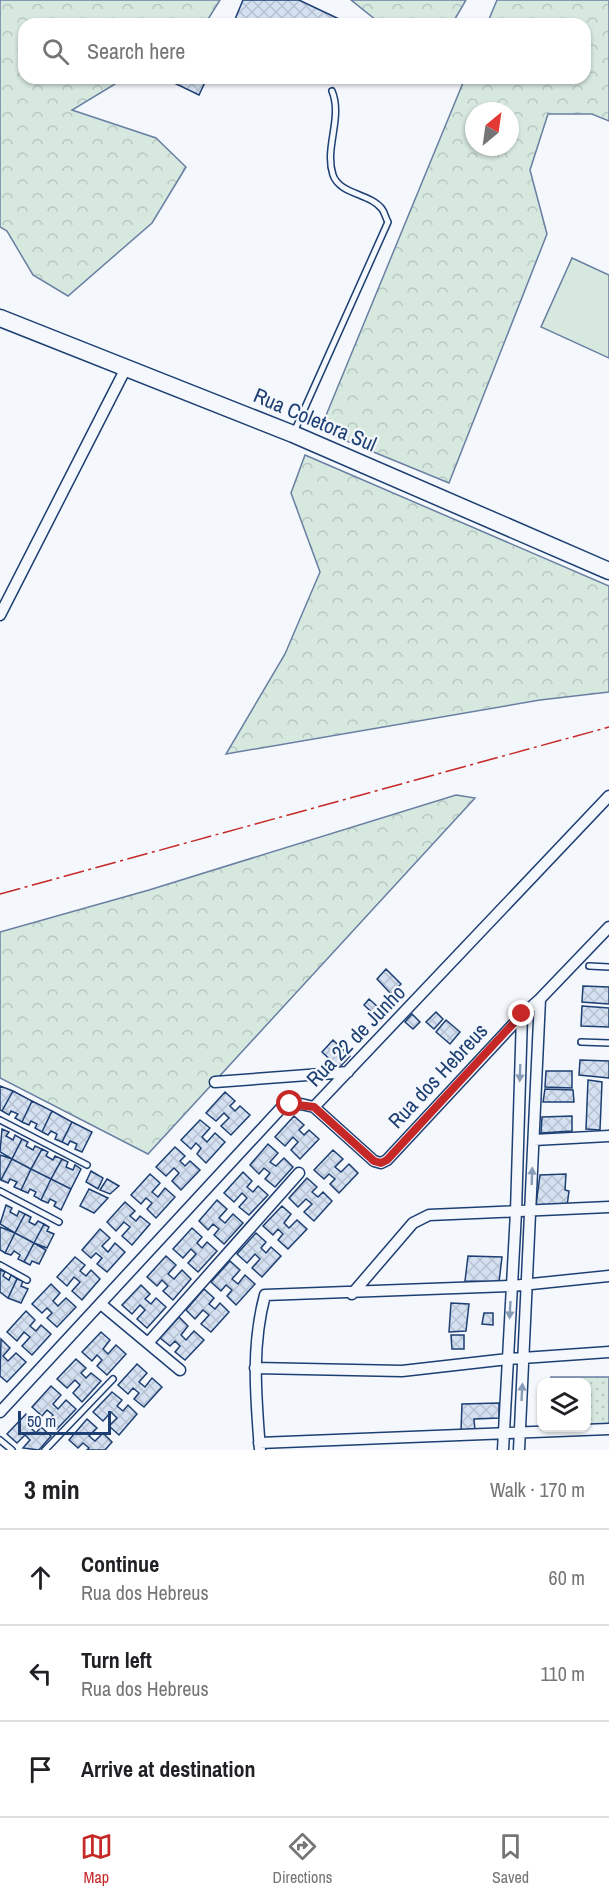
<!DOCTYPE html>
<meta charset="utf-8">
<style>
body{margin:0;font-family:"Archivo Narrow",sans-serif;background:#f6f6f6;color:#202124}
.controls{position:absolute;right:18px;bottom:18px;display:grid;overflow:hidden;border-radius:12px;box-shadow:0 2px 4px #0004}
.controls button{width:54px;height:54px;display:grid;place-items:center;padding:0;border:0;border-bottom:2px solid #e0e0e0;background:#fff;color:#202124;font:30px sans-serif}
.compass{position:absolute;left:465px;top:102px;width:54px;height:54px;border-radius:50%;background:#fff;box-shadow:0 2px 4px #0004;rotate:29deg}
.scale{position:absolute;left:18px;bottom:15px;width:93px;box-sizing:border-box;padding-left:6px;border:3px solid #1d3f73;border-top:0;font-size:16px;line-height:21px;white-space:nowrap;color:#1d3f73;-webkit-text-stroke:4px #f4f7fb;paint-order:stroke}
.stop{position:absolute;width:18px;height:18px;margin:-14px;border:4px solid #c62828;border-radius:50%;background:#fff}
.stop.end{background:#c62828;border-color:#fff;box-shadow:0 2px 6px #0008}
.list{margin:0;padding:0;list-style:none}
h2{display:flex;justify-content:space-between;align-items:center;height:78px;margin:0;padding:0 24px;font-size:26px}
h2 small{font-size:20px;font-weight:400;color:#757577}
.list li{display:grid;grid-template-columns:39px 1fr auto;gap:18px;align-items:center;box-sizing:border-box;height:96px;padding:0 24px;border-top:2px solid #e0e0e0}
.list b{display:block;font-size:22px;white-space:nowrap}
.list p{margin:0;font-size:20px;white-space:nowrap;color:#757577}
.list em{font-size:20px;font-style:normal;color:#757577}
.icon{flex:none;width:33px;height:33px;fill:none;stroke:currentColor;stroke-width:2;stroke-linecap:round;stroke-linejoin:round}
.map{position:relative;flex:none;width:609px;height:1450px;overflow:hidden}
.search{position:absolute;background:#fff;box-shadow:0 2px 4px #0004;left:18px;right:18px;top:18px;height:66px;display:flex;align-items:center;gap:15px;box-sizing:border-box;padding:0 21px;border-radius:18px;color:#757577;font-size:22px}
.sheet{height:366px;background:#fff}
nav{display:flex;justify-content:space-around;align-items:center;box-sizing:border-box;height:84px;border-top:2px solid #e0e0e0;background:#fff;font-size:16px;color:#757577}
nav a{display:grid;justify-items:center;gap:3px}
nav .on{color:#c62828}
.map>svg:first-child{display:block}
.grass{fill:#d7e8df;stroke:#687fa3;stroke-width:1.5}
.forest{fill:url(#forest-crowns);stroke:#687fa3;stroke-width:1.5;fill-rule:evenodd}
.park{fill:url(#park-dots);stroke:#687fa3;stroke-width:1.5}
.building{fill:url(#building-cross-hatch);stroke:#1d3f73;stroke-width:1.5}
.lines{fill:none;stroke-linecap:round;stroke-linejoin:round}
.lane-casing{stroke:#1d3f73;stroke-width:8}
.street-casing{stroke:#1d3f73;stroke-width:13}
.secondary-casing{stroke:#1d3f73;stroke-width:19}
.lane{stroke:#f4f7fb;stroke-width:5}
.street{stroke:#f4f7fb;stroke-width:10}
.secondary{stroke:#f4f7fb;stroke-width:16}
.power{stroke:#c62828;stroke-width:1.5;stroke-dasharray:21 4.5 3 4.5;stroke-linecap:butt}
.oneway{fill:#889bb7}
.route{stroke:#c62828;stroke-width:8}
.labels{text-anchor:middle;stroke-width:4.5;stroke-linejoin:round;paint-order:stroke}
.street-label{font-size:21px;fill:#1d3f73;stroke:#f4f7fb}
</style>
<div class="map">
<svg width="609" height="1450" viewBox="0 0 609 1450">
<defs>
<pattern id="forest-crowns" width="20" height="18" patternUnits="userSpaceOnUse" patternTransform="scale(1.5)"><rect width="20" height="18" fill="#d7e8df"/><path d="M2 6a3 3 0 1 1 6 0M12 15a3 3 0 1 1 6 0" fill="none" stroke="#b8c8c3"/></pattern>
<pattern id="park-dots" width="8" height="8" patternUnits="userSpaceOnUse" patternTransform="scale(1.5)"><rect width="8" height="8" fill="#d7e8df"/><path d="M2 2h.1M6 6h.1" fill="none" stroke="#b8c8c3" stroke-width="1.8" stroke-linecap="round"/></pattern>
<pattern id="building-cross-hatch" width="8" height="8" patternUnits="userSpaceOnUse" patternTransform="scale(1.5)"><rect width="8" height="8" fill="#d5e0f0"/><path d="M0 0l8 8M0 8l8-8" fill="none" stroke="#b6c1d1"/></pattern>
</defs>
<rect width="100%" height="100%" fill="#f4f7fb"/>
<path class="grass" d="M572 258 609 275V358L541 327Z"/>
<path class="forest" d="M0 0H220L205 24H24V78H125L72 110 156 138 186 167 152 223 68 296 33 275 7 231 0 227Z
M351 0H466L452 24H381Z
M497 0H609V121L592 114H548L530 170 547 234 449 483 320 430 465 78H585V24H487ZM474 111H510V147H474Z
M305 455 609 586V692L540 700 226 754 285 654 320 572 291 493Z
M456 795 475 798 148 1154 0 1078V932L149 890Z"/>
<path class="park" d="M551 1377H609V1425L587 1426 586 1382H550Z"/>
<path class="building" d="M243 0H299L339 19 338 24H233Z
M176 78H207L199 95 174 83Z
M386 969 401 984 391 994 377 979Z
M583 986 609 987V1004L582 1002Z
M369 999 387 1015 381 1021 364 1005Z
M582 1006 609 1008V1027L581 1026Z
M436 1012 443 1019 434 1029 426 1022Z
M412 1014 420 1022 413 1029 405 1022Z
M446 1020 460 1032 450 1044 436 1032Z
M333 1040 350 1056 339 1068 322 1052Z
M580 1060 609 1061V1078L579 1075Z
M546 1071H572V1088L545 1087Z
M588 1080 602 1082 600 1130 586 1129Z
M0 1086 13 1091 2 1111 0 1110Z
M545 1089 573 1090 574 1102H543Z
M13 1091 32 1101 22 1122 15 1118 18 1114 11 1111 9 1115 2 1111Z
M225 1092 235 1101 230 1106 235 1111 240 1106 250 1115 231 1135 221 1126 229 1118 224 1113 216 1121 206 1113Z
M32 1101 52 1111 42 1132 35 1128 37 1124 31 1121 29 1125 22 1122Z
M52 1111 72 1122 62 1142 55 1139 57 1134 51 1131 48 1135 42 1132Z
M294 1116 304 1125 299 1130 304 1135 309 1130 319 1139 300 1159 291 1150 298 1142 293 1137 285 1146 275 1137Z
M572 1116V1131L541 1133 542 1117Z
M200 1120 210 1128 202 1137 207 1142 215 1133 225 1142 206 1163 197 1154 201 1148 196 1143 191 1149 181 1140Z
M72 1122 92 1132 82 1152 75 1149 77 1144 70 1141 68 1145 62 1142Z
M2 1129 9 1132 6 1136 13 1140 15 1135 22 1139 12 1159 0 1152Z
M22 1139 28 1142 26 1146 33 1150 35 1146 42 1149 31 1169 12 1159Z
M268 1144 278 1153 270 1162 276 1166 284 1158 293 1167 275 1187 265 1179 270 1173 264 1168 259 1174 250 1165Z
M175 1147 185 1156 180 1161 185 1166 190 1161 200 1170 181 1190 172 1181 179 1173 174 1168 166 1176 156 1167Z
M42 1149 48 1152 46 1156 53 1160 55 1156 62 1159 51 1179 31 1169Z
M333 1150 343 1159 335 1167 341 1172 349 1164 358 1173 339 1193 330 1184 335 1179 329 1174 324 1179 314 1170Z
M0 1155 12 1159 1 1180 0 1179Z
M12 1159 31 1169 21 1190 14 1187 17 1182 10 1179 8 1183 1 1180Z
M62 1159 68 1162 66 1167 73 1170 75 1165 81 1169 71 1189 51 1179Z
M31 1169 51 1179 41 1200 34 1196 36 1192 30 1189 28 1193 21 1190Z
M91 1171 103 1178 98 1189 86 1182Z
M243 1172 252 1181 247 1187 253 1192 258 1186 268 1195 249 1215 239 1207 247 1198 242 1193 234 1202 224 1193Z
M150 1174 160 1183 152 1192 158 1197 165 1188 175 1197 156 1218 147 1209 152 1203 146 1198 141 1204 131 1195Z
M566 1174 565 1190 569 1191 567 1206 536 1205 540 1175Z
M307 1178 317 1187 312 1192 318 1197 323 1192 332 1201 314 1221 304 1212 312 1204 306 1199 298 1207 289 1198Z
M51 1179 71 1189 61 1210 54 1206 56 1202 50 1199 48 1203 41 1200Z
M107 1179 119 1186 110 1194 100 1190Z
M89 1189 108 1198 94 1213 80 1206Z
M217 1200 227 1209 219 1218 225 1223 233 1214 243 1223 224 1244 214 1235 219 1229 213 1224 208 1230 199 1221Z
M125 1202 135 1211 130 1216 136 1221 140 1216 150 1224 132 1245 122 1236 130 1227 124 1222 116 1231 107 1222Z
M6 1205 12 1208 10 1212 17 1216 19 1211 25 1214 15 1233 0 1224Z
M282 1206 291 1214 284 1223 289 1228 297 1220 307 1229 288 1249 278 1240 283 1234 278 1229 273 1235 263 1226Z
M25 1214 31 1217 29 1222 35 1225 38 1221 44 1224 34 1243 15 1233Z
M44 1224 49 1227 47 1231 54 1234 47 1248 34 1243Z
M0 1227 15 1233 5 1253 0 1250Z
M192 1228 202 1237 197 1243 202 1248 207 1242 217 1251 198 1272 188 1263 196 1254 191 1249 183 1258 173 1249Z
M100 1229 110 1238 102 1246 108 1252 115 1243 125 1252 107 1272 97 1264 102 1258 96 1253 91 1258 82 1250Z
M15 1233 34 1243 24 1262 18 1259 20 1255 14 1251 11 1255 5 1253Z
M256 1233 266 1242 261 1248 266 1253 271 1247 281 1256 262 1277 252 1268 260 1259 255 1254 247 1263 237 1254Z
M34 1243 46 1250 39 1264 32 1261 30 1265 24 1262Z
M166 1256 176 1265 168 1274 174 1279 182 1270 191 1279 173 1300 163 1291 168 1286 162 1280 157 1286 147 1277Z
M468 1256 502 1257 499 1282 465 1281Z
M75 1257 85 1265 80 1271 86 1276 91 1270 100 1279 82 1300 72 1291 80 1282 74 1277 67 1286 57 1277Z
M230 1261 240 1270 232 1279 238 1284 245 1275 255 1284 236 1305 227 1296 232 1290 226 1285 221 1291 211 1282Z
M0 1270 5 1272 3 1276 9 1280 11 1275 17 1279 8 1298 0 1292Z
M17 1279 23 1281 21 1286 28 1289 21 1303 8 1298Z
M51 1284 60 1293 53 1301 58 1306 66 1298 76 1307 57 1327 47 1318 52 1313 47 1308 42 1313 32 1304Z
M141 1285 150 1294 145 1299 151 1304 156 1298 166 1307 147 1328 137 1319 145 1310 140 1305 132 1314 122 1305Z
M204 1289 214 1298 209 1304 215 1309 220 1303 229 1312 211 1332 201 1324 209 1315 203 1310 195 1319 186 1310Z
M451 1303 469 1304 466 1331 449 1332Z
M26 1311 35 1320 30 1326 36 1331 41 1325 51 1334 32 1355 22 1346 30 1337 24 1332 17 1341 7 1332Z
M484 1313H493V1325L482 1324Z
M179 1317 188 1326 181 1335 186 1340 194 1331 204 1340 185 1360 175 1352 180 1346 175 1341 170 1346 160 1338Z
M101 1332 110 1340 103 1349 108 1354 116 1345 126 1354 107 1375 97 1366 102 1360 97 1355 92 1361 82 1352Z
M451 1335H464V1349H452Z
M1 1339 10 1348 3 1356 8 1361 16 1353 26 1362 7 1382 0 1376Z
M76 1359 86 1368 81 1373 86 1378 91 1373 101 1381 82 1402 73 1393 80 1385 75 1380 67 1388 57 1379Z
M137 1364 147 1373 139 1382 145 1387 152 1378 162 1387 144 1407 134 1399 139 1393 133 1388 128 1394 118 1385Z
M51 1386 61 1395 53 1404 58 1409 66 1400 76 1409 57 1429 48 1421 53 1415 47 1410 42 1416 32 1407Z
M112 1392 122 1400 117 1406 123 1411 128 1405 137 1414 119 1435 109 1426 117 1418 111 1412 103 1421 93 1412Z
M499 1403V1418L474 1419 475 1431H461L462 1404Z
M26 1414 36 1423 31 1428 36 1433 41 1427 51 1436 39 1450 23 1448 30 1440 25 1435 17 1443 7 1434Z
M87 1419 97 1428 89 1436 95 1441 103 1433 112 1442 105 1450H87L89 1448 83 1443 78 1448 69 1440Z"/>
<g class="lines">
<defs>
<path id="lane" d="M294 432 388 222C386 219 385 213 382 209 370 193 340 195 333 175 324 148 343 118 332 91
M589 966 609 967
M581 1042 609 1043
M0 1120 87 1165
M0 1191 59 1222
M0 1265 27 1280
M0 1440 12 1450
M45 1450 113 1379"/>
<path id="street" d="M0 615 126 368
M215 1082 348 1072
M314 1107 374 1161 381 1163 387 1160 522 1015 540 999 609 927
M534 1140 609 1136
M352 1294 413 1223 429 1215 609 1207
M102 1305 180 1370
M148 1343 299 1173
M255 1368 402 1371 508 1359 609 1352
M0 1412 283 1106 301 1104 314 1107 609 796
M259 1443 609 1429
M260 1450C256 1397 251 1347 265 1295L512 1286 609 1276
M503 1450 516 1212 522 1015
M519 1450 540 999"/>
<path id="secondary" d="M0 318 293 434 609 571"/>
</defs>
<use href="#lane" class="lane-casing"/>
<use href="#street" class="street-casing"/>
<use href="#secondary" class="secondary-casing"/>
<use href="#lane" class="lane"/>
<use href="#street" class="street"/>
<use href="#secondary" class="secondary"/>
<path class="power" d="M0 894 609 727"/>
</g>
<defs><path id="oneway-solid" d="M-6-.8H1V-3.2L6.5 0L1 3.2V.8H-6Z" transform="scale(1.5)"/></defs>
<g class="oneway">
<use href="#oneway-solid" transform="translate(520 1073) rotate(92)"/>
<use href="#oneway-solid" transform="translate(532 1176) rotate(-88)"/>
<use href="#oneway-solid" transform="translate(510 1310) rotate(93)"/>
<use href="#oneway-solid" transform="translate(522 1392) rotate(-87)"/>
</g>
<g class="lines">
<path class="route" d="M290 1104 314 1107 374 1161 381 1163 387 1160 522 1014"/>
</g>
<g class="labels">
<g class="street-label">
<text transform="translate(315 420) rotate(23)" y="7">Rua Coletora Sul</text>
<text transform="translate(356 1036) rotate(-46)" y="7">Rua 22 de Junho</text>
<text transform="translate(438 1076) rotate(-47)" y="7">Rua dos Hebreus</text>
</g>
</g>
</svg>
<div class="controls">
<button><svg class="icon" aria-label="layers" viewBox="0 0 24 24"><path d="M12 4l9 5-9 5-9-5zM3 14l9 5 9-5"/></svg></button>
</div>
<svg class="compass" viewBox="-18 -18 36 36"><path d="M0-13l5 13h-10z" fill="#e53935"/><path d="M0 13l5-13h-10z" fill="#757577"/></svg>
<div class="scale">50 m</div>
<div class="stop" style="left:290px;top:1104px"></div>
<div class="stop end" style="left:522px;top:1014px"></div>
<div class="search"><svg class="icon" aria-label="search" viewBox="0 0 24 24"><circle cx="10" cy="10" r="6"/><path d="M15 15l6 6"/></svg>Search here</div>
</div>
<section class="sheet">
<h2>3 min<small>Walk · 170 m</small></h2>
<ul class="list">
<li><svg class="icon" aria-label="ahead" viewBox="0 0 24 24"><path d="M12 20V5M6 11l6-6 6 6"/></svg><div><b>Continue</b><p>Rua dos Hebreus</p></div><em>60 m</em></li>
<li><svg class="icon" aria-label="left" viewBox="0 0 24 24"><path d="M17 20v-9H6M10 6l-5 5 5 5"/></svg><div><b>Turn left</b><p>Rua dos Hebreus</p></div><em>110 m</em></li>
<li><svg class="icon" aria-label="arrive" viewBox="0 0 24 24"><path d="M6 21V4h12l-3 4 3 4H6"/></svg><div><b>Arrive at destination</b></div></li>
</ul>
</section>
<nav>
<a class="on"><svg class="icon" aria-label="map" viewBox="0 0 24 24"><path d="M3 6l6-2 6 2 6-2v14l-6 2-6-2-6 2zM9 4v14M15 6v14"/></svg>Map</a>
<a><svg class="icon" aria-label="directions" viewBox="0 0 24 24"><path d="M12 3l9 9-9 9-9-9zM9 14v-3h6M13 9l2 2-2 2"/></svg>Directions</a>
<a><svg class="icon" aria-label="saved" viewBox="0 0 24 24"><path d="M7 4h10v16l-5-4-5 4z"/></svg>Saved</a>
</nav>
